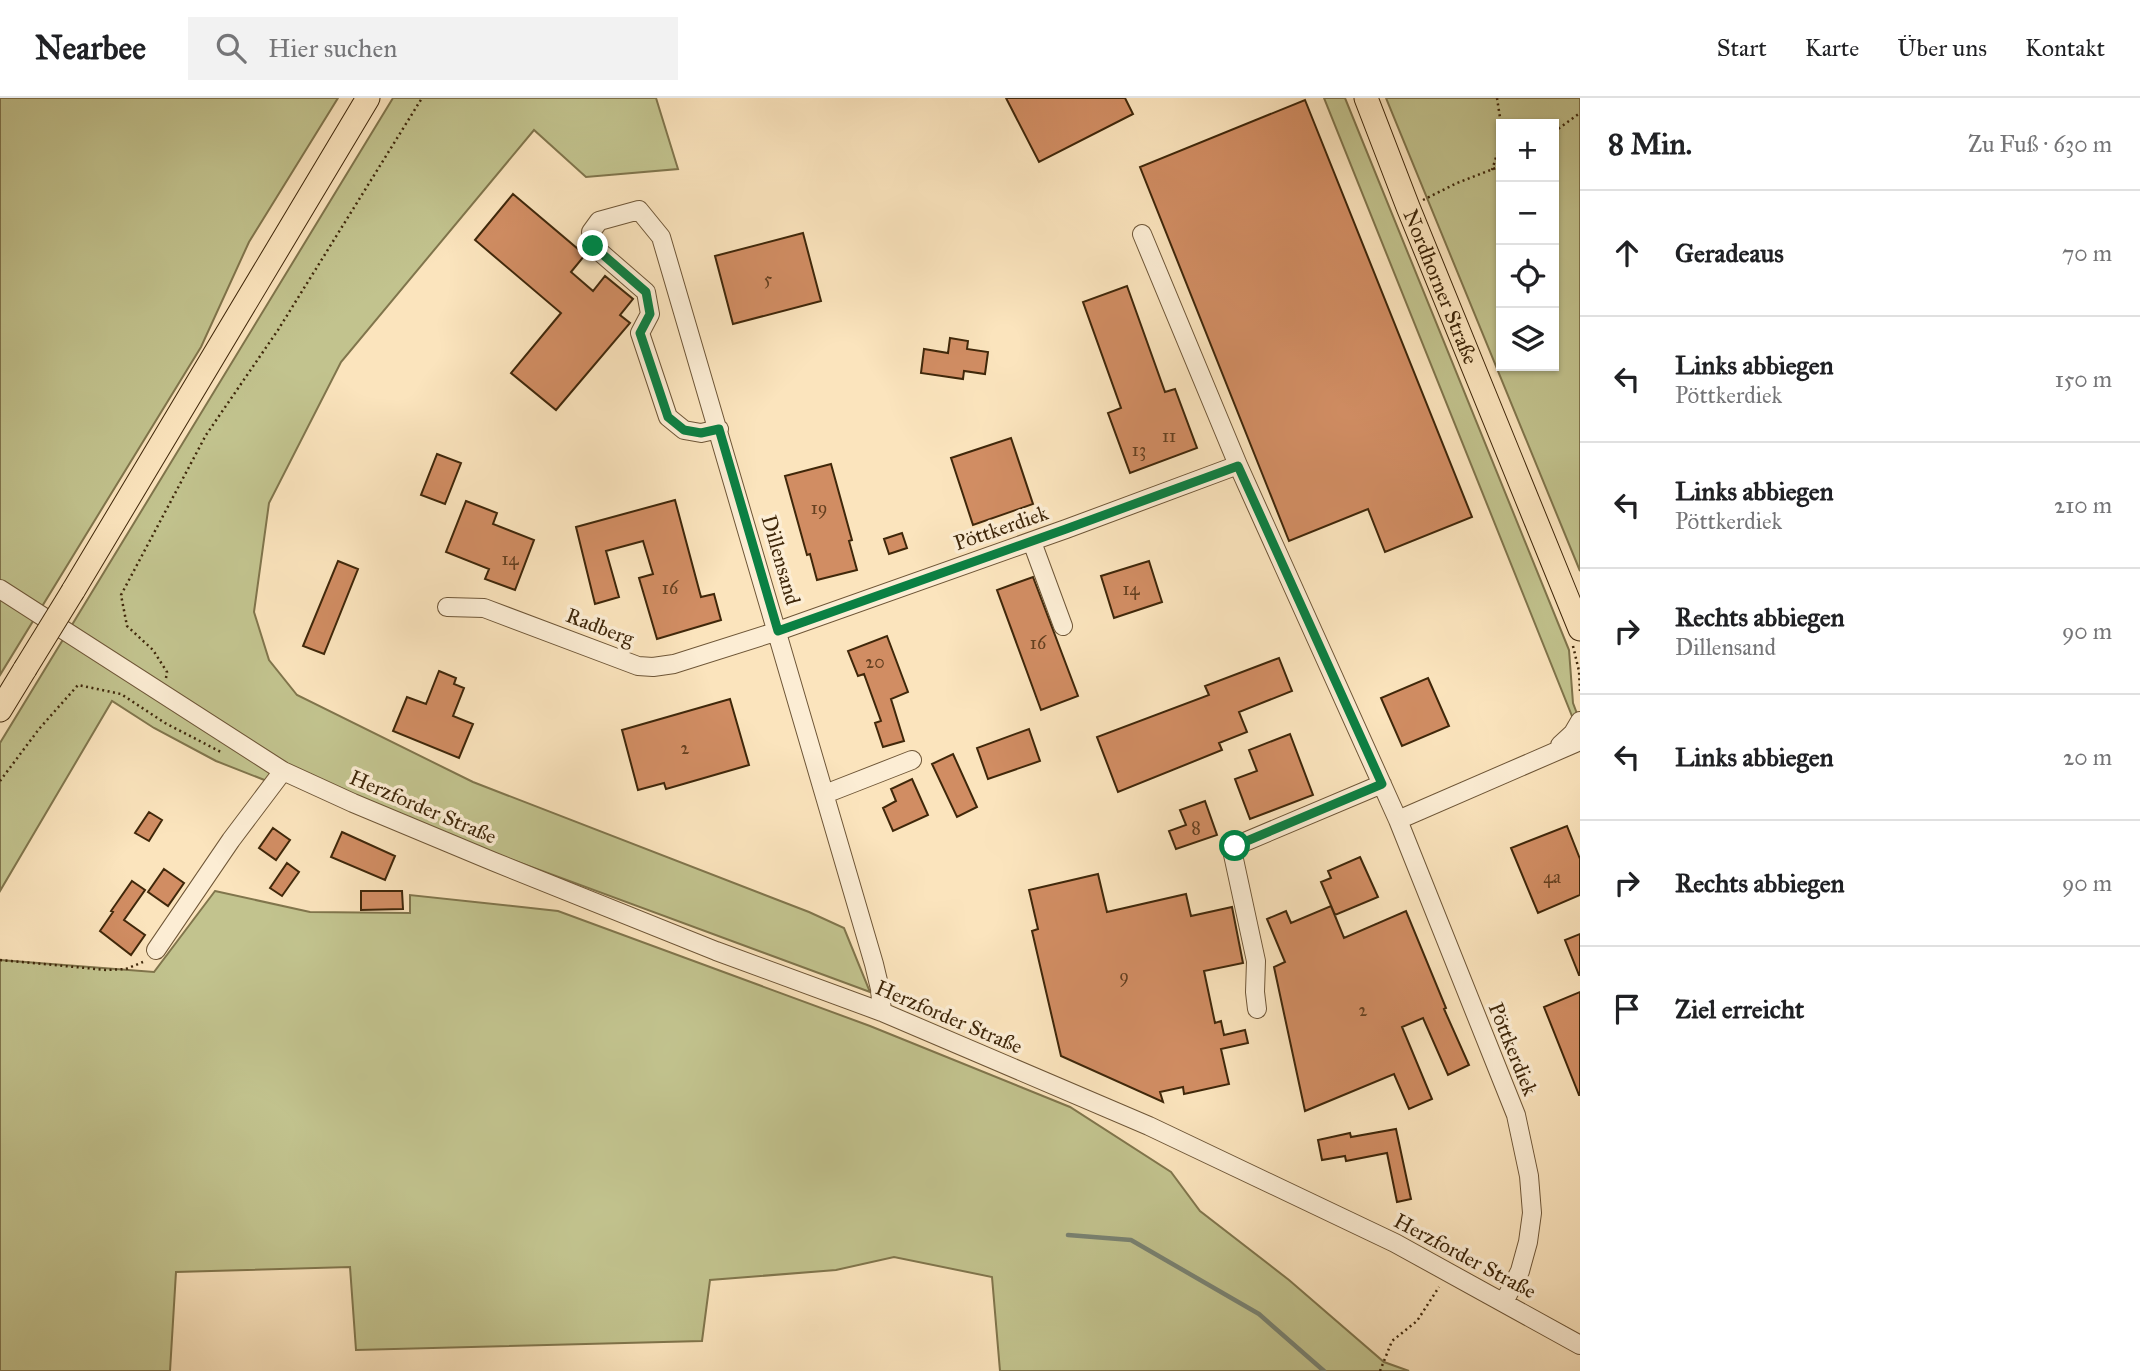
<!DOCTYPE html>
<html lang="de">
<meta charset="utf-8">
<style>
body{margin:0;font-family:"IM FELL Great Primer",serif;background:#f2f2f2;color:#202124}
.controls{position:absolute;right:21px;top:21px;display:grid;overflow:hidden;border-radius:0px;box-shadow:0 2px 5px #0004}
.controls button{width:63px;height:63px;display:grid;place-items:center;padding:0;border:0;border-bottom:2px solid #e0e0e0;background:#fff;color:#202124;font:35px sans-serif}
.stop{position:absolute;width:21px;height:21px;margin:-16px;border:5px solid #0b8043;border-radius:50%;background:#fff}
.stop.end{background:#0b8043;border-color:#fff;box-shadow:0 2px 7px #0008}
.list{margin:0;padding:0;list-style:none}
h2{display:flex;justify-content:space-between;align-items:center;height:91px;margin:0;padding:0 28px;font-size:30px}
h2 small{font-size:23px;font-weight:400;color:#757577}
.list li{display:grid;grid-template-columns:46px 1fr auto;gap:21px;align-items:center;box-sizing:border-box;height:126px;padding:0 28px;border-top:2px solid #e0e0e0}
.list b{display:block;font-size:26px;white-space:nowrap}
.list p{margin:0;font-size:23px;white-space:nowrap;color:#757577}
.list em{font-size:23px;font-style:normal;color:#757577}
.icon{flex:none;width:38px;height:38px;fill:none;stroke:currentColor;stroke-width:2;stroke-linecap:round;stroke-linejoin:round}
.map{position:relative;flex:none;width:1580px;height:1273px;overflow:hidden}
header{display:flex;align-items:center;gap:42px;box-sizing:border-box;height:98px;padding:0 35px;background:#fff;border-bottom:2px solid #e0e0e0}
header strong{font-size:33px}
nav{display:flex;gap:38px;margin-inline-start:auto;font-size:24px}
.search{width:490px;height:63px;background:#f2f2f2;display:flex;align-items:center;gap:18px;box-sizing:border-box;padding:0 24px;border-radius:0px;color:#757577;font-size:26px}
main{display:flex}
aside{flex:1;background:#fff}
.map>svg:first-child{display:block}
.green{fill:#c2c38e;stroke:#80754c;stroke-width:2;fill-rule:evenodd}
.lines{fill:none;stroke-linecap:round;stroke-linejoin:round}
.stream{stroke:#798272;stroke-width:4.5}
.building{fill:#d18d63;stroke:#3f270a;stroke-width:2}
.minor-casing{stroke:#6e5637;stroke-width:20}
.major-casing{stroke:#3f270a;stroke-width:25}
.path{stroke:#3f270a;stroke-width:2.5;stroke-dasharray:2 3.5;stroke-linecap:butt}
.minor{stroke:#fcedd4;stroke-width:18}
.major{stroke:#fbe4bd;stroke-width:23}
.major-bridge-casing{stroke:#3f270a;stroke-width:25;stroke-linecap:butt}
.major-bridge{stroke:#fbe4bd;stroke-width:23}
.route{stroke:#0b8043;stroke-width:9}
.labels{text-anchor:middle;stroke-width:7;stroke-linejoin:round;paint-order:stroke}
.number-label{font-size:18px;fill:#644020}
.street-label{font-size:21px;fill:#3f270a;stroke:#fcedd4}
</style>
<header>
<strong>Nearbee</strong>
<div class="search"><svg class="icon" aria-label="search" viewBox="0 0 24 24"><circle cx="10" cy="10" r="6"/><path d="M15 15l6 6"/></svg>Hier suchen</div>
<nav><a>Start</a><a>Karte</a><a>Über uns</a><a>Kontakt</a></nav>
</header>
<main>
<div class="map">
<svg width="1580" height="1273" viewBox="0 0 1580 1273">
<rect width="100%" height="100%" fill="#fbe4bd"/>
<filter id="stains"><feTurbulence type="fractalNoise" baseFrequency=".00286" numOctaves="4"/><feColorMatrix values="0 0 0 0 .2 0 0 0 0 .09 0 0 0 0 .02 0 0 0 .5 -.17"/></filter>
<radialGradient id="worn" r=".72"><stop offset=".6" stop-color="#630" stop-opacity="0"/><stop offset="1" stop-color="#630" stop-opacity=".3"/></radialGradient>
<path class="green" d="M0 0H338L249 144 201 249 0 577Z
M393 0H656L678 71 586 79 534 32 341 264 269 405 254 514 269 562 297 597 473 684 809 814 844 830 870 894 353 703 284 672 272 685 216 663 154 630 112 603 0 793V645Z
M1324 0H1345L1569 552 1573 605 1579 621 1572 618Z
M1386 0H1580V473ZM1501 26H1554V268H1501Z
M215 793 310 814 410 815V797L558 813 870 928 1070 1009 1171 1074 1200 1113 1289 1182 1384 1264 1409 1273H1000L992 1179 894 1159 836 1172 710 1182 702 1243 356 1252 350 1169 176 1174 170 1273H0V862L154 874Z"/>
<g class="lines">
<path class="stream" d="M1068 1137 1131 1142 1259 1216 1324 1273"/>
</g>
<path class="building" d="M1006 0H1125L1133 16 1039 64Z
M1305 2 1472 419 1385 454 1368 411 1289 443 1140 69Z
M513 96 585 157 571 174 593 193 605 178 633 201 620 217 630 225 556 312 511 275 561 215 475 142Z
M803 135 821 203 733 226 715 158Z
M1127 188 1165 294 1175 291 1197 350 1130 375 1108 315 1121 310 1083 204Z
M950 240 968 243 967 251 988 254 985 276 964 273 963 281 921 275 924 251 948 255Z
M1011 340 1033 406 973 427 951 360Z
M437 356 461 365 445 406 421 397Z
M831 366 852 442 849 443 857 472 817 482 810 456 807 457 785 378Z
M675 402 701 499 714 496 721 522 657 541 639 480 653 476 643 443 606 453 619 499 595 506 576 429Z
M466 403 497 415 493 426 534 442 515 492 485 481 489 471 446 454Z
M902 435 907 450 889 456 884 441Z
M338 463 358 471 324 556 303 548Z
M1149 463 1162 504 1114 520 1101 478Z
M1033 479 1078 598 1041 612 997 492Z
M887 538 908 594 891 601 904 643 883 649 875 625 881 623 864 576 858 578 848 553Z
M1279 560 1292 593 1239 614 1247 634 1219 645 1222 652 1118 694 1097 639 1209 597 1205 588Z
M439 573 456 580 454 586 464 590 453 618 473 626 459 660 393 633 407 599 426 606Z
M1428 580 1449 628 1402 648 1381 600Z
M730 601 749 667 666 691 664 685 638 692 622 632Z
M1029 631 1040 663 988 681 977 650Z
M1290 636 1313 697 1250 721 1235 681 1257 673 1249 652Z
M953 656 977 709 957 719 932 666Z
M912 681 928 717 893 733 883 710 896 703 891 691Z
M1205 703 1217 737 1176 751 1169 733 1186 727 1180 712Z
M149 714 162 722 149 743 135 735Z
M1567 728 1580 761V797L1538 815 1511 750Z
M273 730 290 742 276 762 259 750Z
M342 734 395 758 385 782 331 759Z
M1360 759 1378 799 1335 817 1321 784 1331 780 1328 773Z
M287 765 299 774 282 798 270 790Z
M164 771 184 785 168 808 148 794Z
M1098 776 1107 814 1186 796 1191 818 1232 809 1243 865 1204 873 1215 925 1221 923 1224 937 1245 932 1248 945 1221 951 1229 986 1184 996 1183 989 1160 994 1163 1004 1061 958 1032 833 1038 831 1029 792Z
M132 783 145 792 124 822 145 837 131 857 100 833 113 814 111 813Z
M361 793H402L403 811 361 812Z
M1331 808 1344 840 1406 813 1446 910 1444 911 1469 967 1448 977 1423 920 1402 929 1432 1001 1409 1011 1394 976 1305 1013 1274 869 1285 864 1267 821 1286 813 1291 825Z
M1580 836V877H1579L1565 842Z
M1580 894V997H1579L1544 909Z
M1396 1031 1411 1101 1397 1104 1387 1055 1346 1063 1345 1058 1322 1062 1318 1042 1350 1035 1351 1039Z"/>
<g class="lines">
<defs>
<path id="minor" d="M1142 136 1238 367
M719 331 701 335 684 332 668 319 640 235 650 216 646 194 593 148 591 134 599 123 639 112 661 139 874 866 880 891 882 914
M1032 444 1063 528
M0 491 283 673 353 705 492 763 716 853 882 914 1149 1028 1395 1145 1580 1247
M447 509 484 510 638 568 653 569 674 566 778 533 1066 431 1238 367 1398 722 1516 1017 1529 1078 1532 1115 1528 1144 1520 1173 1504 1204
M1560 647 1573 635 1580 623
M825 696 912 662
M1398 722 1580 643
M156 852 231 742 283 673
M1257 911 1255 894 1256 863 1232 752 1235 748 1382 686"/>
<g id="major">
<path id="s1" d="M1366 0 1408 109 1580 531"/>
<path d="M73 493 368 0"/>
<path d="M0 612 25 571"/>
</g>
</defs>
<use href="#minor" class="minor-casing"/>
<use href="#major" class="major-casing"/>
<path class="path" d="M1497 0 1501 26
M1554 34 1580 15
M1492 72 1498 53 1501 28
M1423 102 1457 85 1501 68
M1573 548 1579 573 1580 593
M166 580 167 574 153 552 127 528 121 497 206 337 278 232 422 0
M0 683 39 631 78 587 121 596 165 625 221 654
M0 862 107 872 126 871 143 864
M1380 1273 1392 1243 1417 1223 1439 1189"/>
<use href="#minor" class="minor"/>
<use href="#major" class="major"/>
<defs>
<path id="major-bridge" d="M25 571 73 493"/>
</defs>
<use href="#major-bridge" class="major-bridge-casing"/>
<use href="#major-bridge" class="major-bridge"/>
</g>
<g class="lines">
<path class="route" d="M593 148 646 194 650 216 640 235 668 319 684 332 701 335 719 331 778 533 1066 431 1238 368 1382 686 1235 748"/>
</g>
<g class="labels">
<g class="number-label">
<text x="768" y="187">5</text>
<text x="1169" y="344">11</text>
<text x="1139" y="358">13</text>
<text x="819" y="416">19</text>
<text x="510" y="467">14</text>
<text x="670" y="496">16</text>
<text x="1131" y="497">14</text>
<text x="1038" y="551">16</text>
<text x="875" y="570">20</text>
<text x="685" y="656">2</text>
<text x="1196" y="736">8</text>
<text x="1552" y="785">4a</text>
<text x="1124" y="884">9</text>
<text x="1363" y="918">2</text>
</g>
<g class="street-label">
<text dy="7" stroke="none"><textPath href="#s1" startOffset="203">Nordhorner Straße</textPath></text>
<text transform="translate(1001 430) rotate(-19)" y="7">Pöttkerdiek</text>
<text transform="translate(781 462) rotate(74)" y="7">Dillensand</text>
<text transform="translate(600 529) rotate(21)" y="7">Radberg</text>
<text transform="translate(423 709) rotate(23)" y="7">Herzforder Straße</text>
<text transform="translate(949 919) rotate(23)" y="7">Herzforder Straße</text>
<text transform="translate(1513 951) rotate(68)" y="7">Pöttkerdiek</text>
<text transform="translate(1465 1158) rotate(28)" y="7">Herzforder Straße</text>
</g>
</g>
<rect width="100%" height="100%" filter="url(#stains)"/>
<rect width="100%" height="100%" fill="url(#worn)"/>
</svg>
<div class="controls">
<button>+</button>
<button>−</button>
<button><svg class="icon" aria-label="locate" viewBox="0 0 24 24"><circle cx="12" cy="12" r="6"/><path d="M12 2v4M12 18v4M2 12h4M18 12h4"/></svg></button>
<button><svg class="icon" aria-label="layers" viewBox="0 0 24 24"><path d="M12 4l9 5-9 5-9-5zM3 14l9 5 9-5"/></svg></button>
</div>
<div class="stop" style="left:1235px;top:748px"></div>
<div class="stop end" style="left:593px;top:148px"></div>
</div>
<aside>
<h2>8 Min.<small>Zu Fuß · 630 m</small></h2>
<ul class="list">
<li><svg class="icon" aria-label="ahead" viewBox="0 0 24 24"><path d="M12 20V5M6 11l6-6 6 6"/></svg><div><b>Geradeaus</b></div><em>70 m</em></li>
<li><svg class="icon" aria-label="left" viewBox="0 0 24 24"><path d="M17 20v-9H6M10 6l-5 5 5 5"/></svg><div><b>Links abbiegen</b><p>Pöttkerdiek</p></div><em>150 m</em></li>
<li><svg class="icon" aria-label="left" viewBox="0 0 24 24"><path d="M17 20v-9H6M10 6l-5 5 5 5"/></svg><div><b>Links abbiegen</b><p>Pöttkerdiek</p></div><em>210 m</em></li>
<li><svg class="icon" aria-label="right" viewBox="0 0 24 24"><path d="M7 20v-9h11M14 6l5 5-5 5"/></svg><div><b>Rechts abbiegen</b><p>Dillensand</p></div><em>90 m</em></li>
<li><svg class="icon" aria-label="left" viewBox="0 0 24 24"><path d="M17 20v-9H6M10 6l-5 5 5 5"/></svg><div><b>Links abbiegen</b></div><em>20 m</em></li>
<li><svg class="icon" aria-label="right" viewBox="0 0 24 24"><path d="M7 20v-9h11M14 6l5 5-5 5"/></svg><div><b>Rechts abbiegen</b></div><em>90 m</em></li>
<li><svg class="icon" aria-label="arrive" viewBox="0 0 24 24"><path d="M6 21V4h12l-3 4 3 4H6"/></svg><div><b>Ziel erreicht</b></div></li>
</ul>
</aside>
</main>
